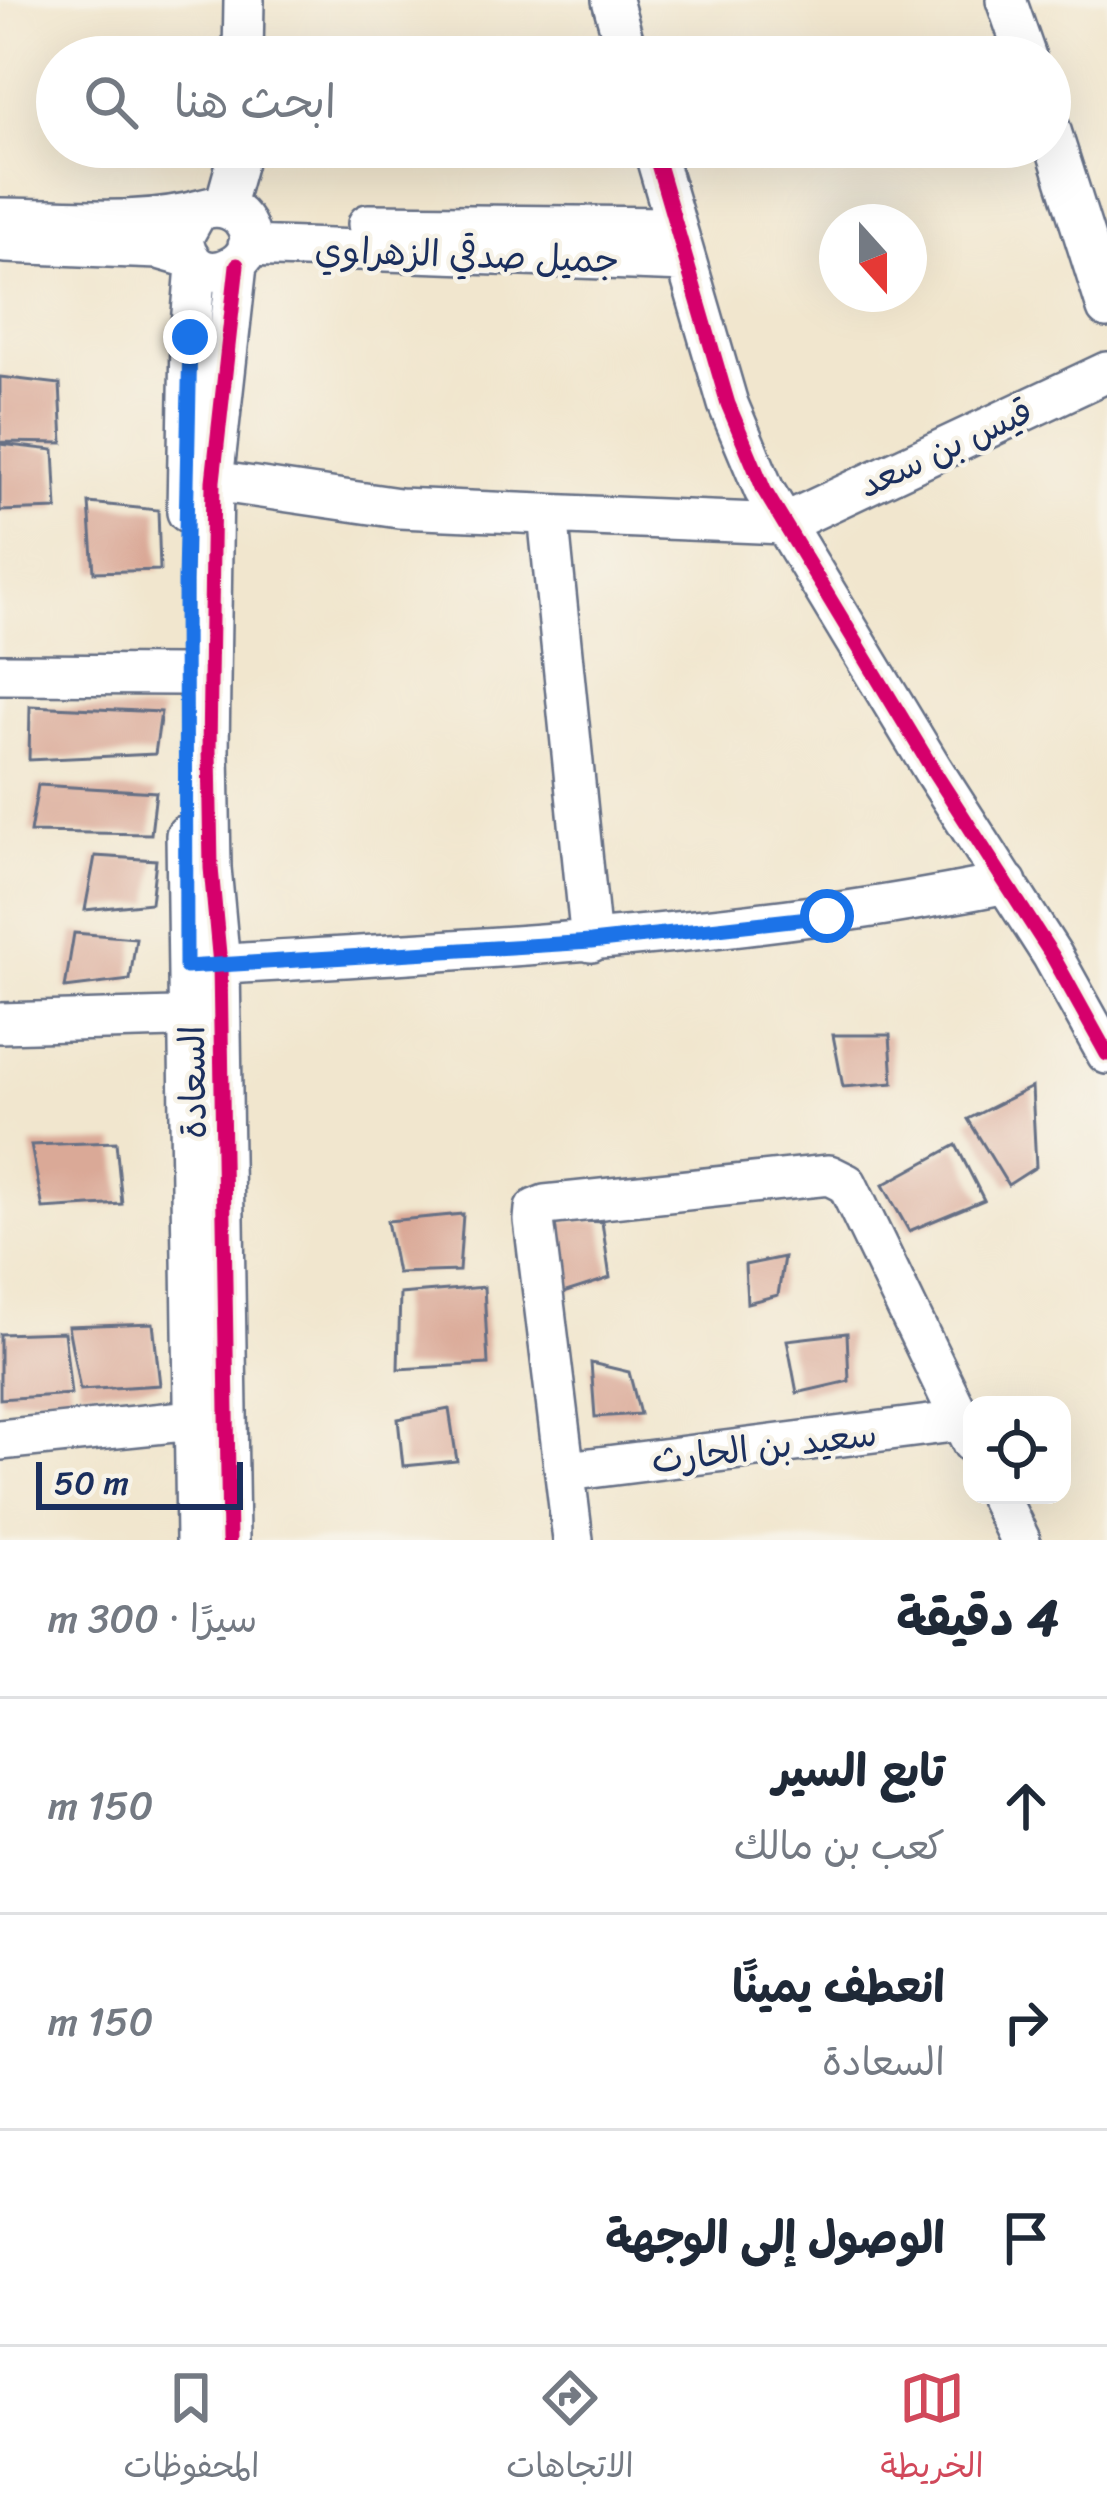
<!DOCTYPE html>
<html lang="ar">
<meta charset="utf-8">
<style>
body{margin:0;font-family:Sriracha,"Playpen Sans Arabic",sans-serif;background:#f2f2f3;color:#1f2937;direction:rtl}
.controls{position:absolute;right:36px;bottom:36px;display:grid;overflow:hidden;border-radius:24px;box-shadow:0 12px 48px #0002}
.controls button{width:108px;height:108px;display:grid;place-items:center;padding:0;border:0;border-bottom:3px solid #e0e1e3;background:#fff;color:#1f2937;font:60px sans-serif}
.compass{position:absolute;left:819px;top:204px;width:108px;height:108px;border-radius:50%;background:#fff;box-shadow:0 12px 48px #0002;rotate:159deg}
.scale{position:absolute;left:36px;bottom:30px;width:207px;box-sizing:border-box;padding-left:12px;border:6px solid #1b2f5e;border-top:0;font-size:33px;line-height:42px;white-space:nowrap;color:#1b2f5e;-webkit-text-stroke:9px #f7f3e8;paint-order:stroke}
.stop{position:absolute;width:36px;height:36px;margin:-27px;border:9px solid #1a73e8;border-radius:50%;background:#fff}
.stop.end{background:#1a73e8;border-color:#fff;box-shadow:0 3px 12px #0008}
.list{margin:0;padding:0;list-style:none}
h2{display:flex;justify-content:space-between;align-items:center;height:156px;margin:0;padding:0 48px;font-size:51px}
h2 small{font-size:39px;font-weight:400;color:#747a83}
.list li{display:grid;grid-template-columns:78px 1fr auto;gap:36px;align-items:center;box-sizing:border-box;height:216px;padding:0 48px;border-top:3px solid #e0e1e3}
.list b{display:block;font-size:45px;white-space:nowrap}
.list p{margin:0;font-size:39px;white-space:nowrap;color:#747a83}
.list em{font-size:39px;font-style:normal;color:#747a83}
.icon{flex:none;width:66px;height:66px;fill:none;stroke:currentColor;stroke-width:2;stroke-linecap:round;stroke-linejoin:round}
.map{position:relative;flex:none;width:1107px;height:1540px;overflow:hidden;direction:ltr}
.search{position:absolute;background:#fff;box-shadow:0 12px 48px #0002;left:36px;right:36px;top:36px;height:132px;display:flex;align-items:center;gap:30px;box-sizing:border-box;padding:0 42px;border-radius:66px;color:#747a83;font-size:45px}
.sheet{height:804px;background:#fff}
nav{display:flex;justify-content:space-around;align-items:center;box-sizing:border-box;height:168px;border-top:3px solid #e0e1e3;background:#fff;font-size:33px;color:#747a83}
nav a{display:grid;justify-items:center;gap:6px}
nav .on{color:#d1495b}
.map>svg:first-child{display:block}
.building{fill:#daa997}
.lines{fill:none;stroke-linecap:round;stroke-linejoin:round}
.minor-casing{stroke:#666f85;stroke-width:44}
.minor{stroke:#fff;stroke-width:39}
.cycleway-casing{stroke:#f7f3e8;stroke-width:22}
.cycleway{stroke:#d6006c;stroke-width:15}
.route{stroke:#1a73e8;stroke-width:15}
.labels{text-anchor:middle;stroke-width:9;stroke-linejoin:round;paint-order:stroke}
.street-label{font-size:36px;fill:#1b2f5e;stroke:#f7f3e8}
</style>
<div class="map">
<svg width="1107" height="1540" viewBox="0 0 1107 1540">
<rect width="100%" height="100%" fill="#f7f3e8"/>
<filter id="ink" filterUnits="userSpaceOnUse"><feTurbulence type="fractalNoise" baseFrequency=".00833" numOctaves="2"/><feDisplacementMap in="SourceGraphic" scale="24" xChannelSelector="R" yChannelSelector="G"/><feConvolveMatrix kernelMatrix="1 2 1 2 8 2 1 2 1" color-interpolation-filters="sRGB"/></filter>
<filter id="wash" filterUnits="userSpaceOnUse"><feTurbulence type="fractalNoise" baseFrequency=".004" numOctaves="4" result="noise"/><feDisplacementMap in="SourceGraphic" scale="48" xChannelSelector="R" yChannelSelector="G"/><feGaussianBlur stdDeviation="2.7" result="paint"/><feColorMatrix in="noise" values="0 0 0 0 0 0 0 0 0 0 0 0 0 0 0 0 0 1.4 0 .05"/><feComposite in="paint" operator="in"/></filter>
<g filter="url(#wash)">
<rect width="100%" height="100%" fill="#f1e6ce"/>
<g id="blocks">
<path class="building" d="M0 377 60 384 63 443 0 442Z
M0 444 54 450 57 509 0 511Z
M89 503 158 510 160 570 94 572Z
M30 706 161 712 155 754 29 760Z
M38 785 156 792 151 834 30 832Z
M95 856 156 860 151 903 85 910Z
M74 933 136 938 130 980 65 988Z
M833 1035H890L893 1083 843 1087Z
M1032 1087 1036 1167 1008 1185 968 1119Z
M116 1142 122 1204 43 1209 31 1145Z
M956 1145 984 1200 909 1231 883 1185Z
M463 1214 459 1271 397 1273 387 1221Z
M546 1219 602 1222 610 1278 560 1294Z
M784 1257 778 1295 747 1303 745 1265Z
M484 1287 488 1364 398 1369 400 1294Z
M153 1323 160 1385 80 1390 68 1326Z
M64 1332 71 1394 0 1399V1334Z
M847 1333 849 1381 797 1393 787 1340Z
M591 1363 629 1372 640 1414 595 1417Z
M449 1409 457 1461 403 1466 398 1419Z"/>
</g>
</g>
<g filter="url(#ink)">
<use href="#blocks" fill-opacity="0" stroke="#666f85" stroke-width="3"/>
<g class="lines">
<defs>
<path id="minor" d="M612 0 628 57
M1006 0 1026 57
M243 57 244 0
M1050 128 1107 308
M653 147 728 404 764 490 933 770 1052 955 1107 1054
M224 208 241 147
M0 218C67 218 140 227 204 209 217 205 229 207 239 216 280 258 190 305 183 237L197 212
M368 224 675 227
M5 243 159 249 190 258
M248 246 686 262
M213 481 399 508 783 524 1107 372
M187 512 190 337 196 266
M548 514 591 942
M0 674 185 675
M186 835 196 1540
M196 966C468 949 740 938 1007 883
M0 1023 210 1017
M0 1440 193 1420 215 1422
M567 1471 961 1421
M998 1495 1020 1540
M229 1540 220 965 211 868 209 751 213 481 237 265
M573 1540 534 1220 535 1209 545 1205 829 1175 847 1184 972 1443"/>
</defs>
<use href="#minor" class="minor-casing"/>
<use href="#minor" class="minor"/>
<defs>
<path id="cycleway" d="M653 147 728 404 764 490 933 770 1052 955 1107 1054
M229 1540 220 965 211 868 209 751 213 481 237 265"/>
</defs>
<use href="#cycleway" class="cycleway-casing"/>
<use href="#cycleway" class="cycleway"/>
</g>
</g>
<g class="lines" filter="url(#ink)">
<path class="route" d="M190 337 185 582 186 967 591 942 827 916"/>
</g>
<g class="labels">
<g class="street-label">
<text transform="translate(467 254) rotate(2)" y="13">جميل صدقي الزهراوي</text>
<text transform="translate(945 447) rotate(-25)" y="13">قيس بن سعد</text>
<text transform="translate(192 1082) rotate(-91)" y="13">السعادة</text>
<text transform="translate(764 1446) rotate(-7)" y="13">سعيد بن الحارث</text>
</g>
</g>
</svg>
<div class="controls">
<button><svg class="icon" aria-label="locate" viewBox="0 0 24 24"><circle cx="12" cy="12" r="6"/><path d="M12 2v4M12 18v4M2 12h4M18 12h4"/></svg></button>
</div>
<svg class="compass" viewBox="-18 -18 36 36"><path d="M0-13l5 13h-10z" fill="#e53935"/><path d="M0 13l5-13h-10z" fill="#747a83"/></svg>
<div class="scale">50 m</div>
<div class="stop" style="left:827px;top:916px"></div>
<div class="stop end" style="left:190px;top:337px"></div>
<div class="search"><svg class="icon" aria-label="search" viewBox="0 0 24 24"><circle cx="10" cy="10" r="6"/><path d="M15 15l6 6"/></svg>ابحث هنا</div>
</div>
<section class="sheet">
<h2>4 دقيقة<small>سيرًا · 300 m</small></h2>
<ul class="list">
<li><svg class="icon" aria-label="ahead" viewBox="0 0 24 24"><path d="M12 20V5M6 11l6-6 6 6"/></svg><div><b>تابع السير</b><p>كعب بن مالك</p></div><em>150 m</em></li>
<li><svg class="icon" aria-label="right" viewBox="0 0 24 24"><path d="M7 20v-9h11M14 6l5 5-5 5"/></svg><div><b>انعطف يمينًا</b><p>السعادة</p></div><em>150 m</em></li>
<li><svg class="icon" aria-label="arrive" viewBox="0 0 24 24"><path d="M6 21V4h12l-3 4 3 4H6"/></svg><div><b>الوصول إلى الوجهة</b></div></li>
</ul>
</section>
<nav>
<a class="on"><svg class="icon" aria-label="map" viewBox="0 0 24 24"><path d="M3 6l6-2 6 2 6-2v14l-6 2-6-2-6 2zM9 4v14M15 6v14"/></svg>الخريطة</a>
<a><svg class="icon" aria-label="directions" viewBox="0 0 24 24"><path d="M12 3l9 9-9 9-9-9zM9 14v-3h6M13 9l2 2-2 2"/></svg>الاتجاهات</a>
<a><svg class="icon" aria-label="saved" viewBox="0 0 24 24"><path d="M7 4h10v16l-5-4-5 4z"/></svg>المحفوظات</a>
</nav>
